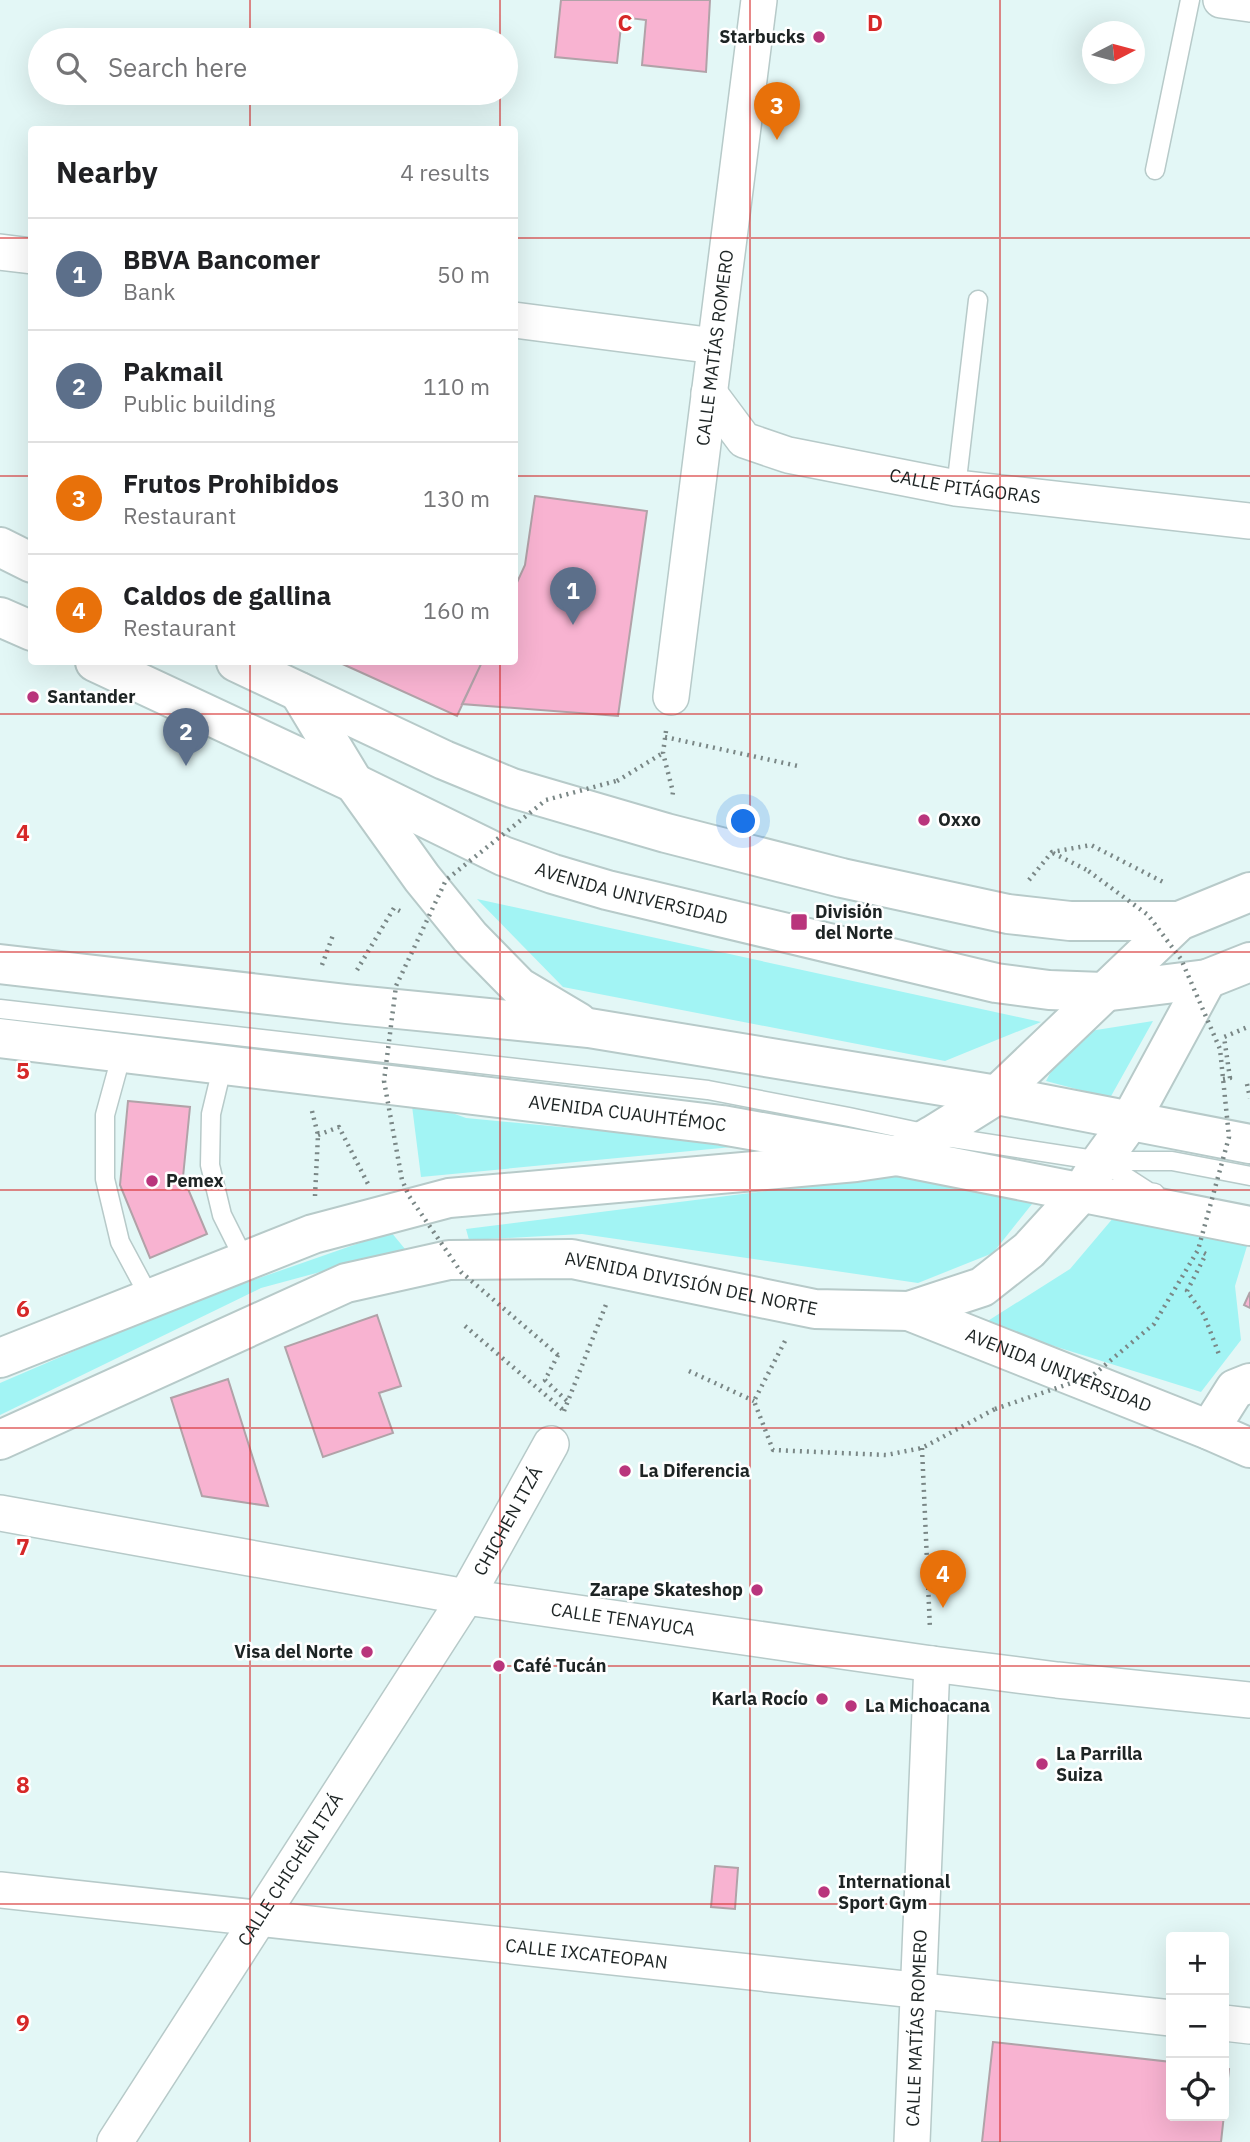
<!DOCTYPE html>
<meta charset="utf-8">
<style>
body{margin:0;font-family:"IBM Plex Sans",sans-serif;background:#f2f2f2;color:#202124}
.controls{position:absolute;right:21px;bottom:21px;display:grid;overflow:hidden;border-radius:7px;box-shadow:0 7px 28px #0002}
.controls button{width:63px;height:63px;display:grid;place-items:center;padding:0;border:0;border-bottom:2px solid #e0e0e0;background:#fff;color:#202124;font:35px sans-serif}
.compass{position:absolute;left:1082px;top:21px;width:63px;height:63px;border-radius:50%;background:#fff;box-shadow:0 7px 28px #0002;rotate:84deg}
.you{position:absolute;left:744px;top:822px;width:24px;height:24px;margin:-18px;border:5px solid #fff;border-radius:50%;background:#1a73e8;box-shadow:0 0 0 10px #1a73e833}
.badge{display:grid;place-items:center;width:46px;height:46px;border-radius:50%;background:#b9357c;color:#fff;font-size:23px;font-weight:700}
.pin{position:absolute;translate:-50% -58px;filter:drop-shadow(0 2px 4px #0008)}
.pin::after{content:'';position:absolute;top:37px;width:24px;height:21px;background:inherit;clip-path:polygon(0 0,100% 0,50% 100%)}
.list{margin:0;padding:0;list-style:none}
h2{display:flex;justify-content:space-between;align-items:center;height:91px;margin:0;padding:0 28px;font-size:30px}
h2 small{font-size:23px;font-weight:400;color:#757577}
.list li{display:grid;grid-template-columns:46px 1fr auto;gap:21px;align-items:center;box-sizing:border-box;height:112px;padding:0 28px;border-top:2px solid #e0e0e0}
.list b{display:block;font-size:26px;white-space:nowrap}
.list p{margin:0;font-size:23px;white-space:nowrap;color:#757577}
.list em{font-size:23px;font-style:normal;color:#757577}
.icon{flex:none;width:38px;height:38px;fill:none;stroke:currentColor;stroke-width:2;stroke-linecap:round;stroke-linejoin:round}
.map{position:relative;flex:none;width:1250px;height:2142px;overflow:hidden}
.search{position:absolute;background:#fff;box-shadow:0 7px 28px #0002;left:28px;top:28px;width:490px;height:77px;display:flex;align-items:center;gap:18px;box-sizing:border-box;padding:0 24px;border-radius:38px;color:#757577;font-size:26px}
.panel{position:absolute;background:#fff;box-shadow:0 7px 28px #0002;left:28px;top:126px;width:490px;height:539px;border-radius:7px}
.map>svg:first-child{display:block}
.green{fill:#a2f4f4}
.building{fill:#f8b3d1;stroke:#b1a2a8;stroke-width:2}
.lines{fill:none;stroke-linecap:round;stroke-linejoin:round}
.lane-casing{stroke:#b7cac9;stroke-width:21}
.street-casing{stroke:#b7cac9;stroke-width:38}
.secondary-casing{stroke:#b7cac9;stroke-width:42}
.primary-casing{stroke:#b7cac9;stroke-width:42}
.path{stroke:#7a8786;stroke-width:4.5;stroke-dasharray:2 5;stroke-linecap:butt}
.lane{stroke:#fff;stroke-width:18}
.street{stroke:#fff;stroke-width:35}
.secondary{stroke:#fff;stroke-width:38}
.primary{stroke:#fff;stroke-width:38}
.path-bridge{stroke:#7a8786;stroke-width:4.5;stroke-dasharray:2 5;stroke-linecap:butt}
.grid{fill:none;stroke:#d62828;stroke-width:2;stroke-opacity:0.55}
.poi-dot{fill:#b9357c;stroke:#fff;stroke-width:2.5}
.labels{text-anchor:middle;stroke-width:5;stroke-linejoin:round;paint-order:stroke}
.poi-label{font-size:18px;font-weight:bold;fill:#1d2424;stroke:#fff;text-anchor:start}
.street-label{font-size:18px;fill:#1d2424;stroke:#fff}
.grid-label{font-size:23px;text-anchor:middle;font-weight:bold;fill:#d62828;stroke:#fff;stroke-width:5;stroke-linejoin:round;paint-order:stroke}
</style>
<div class="map">
<svg width="1250" height="2142" viewBox="0 0 1250 2142">
<rect width="100%" height="100%" fill="#e3f7f6"/>
<path class="green" d="M477 899 1041 1022 945 1061 563 987Z
M1153 1021 1110 1098 1046 1081 1071 1034Z
M411 1098 466 1118 753 1145 421 1177Z
M916 1172 1036 1199 993 1253 918 1283 582 1234 469 1240 466 1229Z
M1114 1217 1247 1246 1235 1286 1241 1340 1201 1392 983 1324 1070 1269Z
M391 1232 405 1249 261 1288 0 1415V1383L179 1306Z"/>
<path class="building" d="M561 0H710L706 72 642 65 646 20 622 17 617 63 555 57Z
M535 496 647 511 618 716 462 704 482 662H514V589L525 565Z
M338 662H482L457 716Z
M128 1101 190 1107 183 1177 207 1234 150 1258 120 1185Z
M1250 1292V1308L1244 1305Z
M377 1315 401 1386 379 1393 393 1433 323 1457 285 1347Z
M228 1379 268 1506 202 1496 171 1398Z
M715 1866 738 1868 735 1909 711 1907Z
M993 2042 1171 2062V2116H1224V2068L1229 2069 1221 2142H982Z"/>
<g class="lines">
<defs>
<path id="lane" d="M1155 170 1190 0
M956 488 978 300
M0 1009 708 1090 849 1117 933 1135 1101 1161H1172L1250 1176
M122 1053 105 1115V1179L120 1242 150 1298
M223 1064 211 1114 210 1165 222 1215 245 1261
M1101 1161 1149 1192 1155 1193"/>
<g id="street">
<path d="M1221 0 1250 4"/>
<path d="M0 252 32 256"/>
<path d="M514 320 715 346"/>
<path id="s1" d="M709 393 744 440 788 455 956 488 1250 521"/>
<path id="s2" d="M671 697 759 0"/>
<path id="s3" d="M0 1513 466 1597 932 1664 1057 1680 1250 1700"/>
<path id="s4" d="M0 1890 1171 2018"/>
<path d="M1224 2023 1250 2026"/>
<path id="s5" d="M115 2142 466 1597 551 1444"/>
<path id="s6" d="M912 2142 932 1664"/>
</g>
<g id="secondary">
<path d="M0 547 32 563"/>
<path d="M0 617 32 631"/>
<path id="s7" d="M95 662 354 783 503 856 553 874 607 890 996 983 1049 990 1103 992 1207 979 1250 962"/>
<path d="M236 662 444 760 512 788 666 833 842 878 1008 914 1070 921H1179"/>
<path id="s8" d="M909 1311 1209 1430 1250 1448"/>
<path d="M0 1358 313 1234 449 1198 856 1162 897 1156 933 1135 997 1095 1179 921 1250 892"/>
<path d="M1209 1430 1235 1389 1250 1383"/>
<path id="s9" d="M0 1440 346 1283 449 1260 572 1259 815 1309 909 1311 982 1287 1029 1250 1081 1193 1101 1161 1130 1121 1207 979"/>
</g>
<g id="primary">
<path d="M299 692 354 783 422 878 470 937 519 987 578 1022"/>
<path d="M0 964 347 1004 589 1028 997 1095 1250 1144"/>
<path id="s10" d="M0 1038 722 1125 897 1156 1250 1226"/>
</g>
</defs>
<use href="#lane" class="lane-casing"/>
<use href="#street" class="street-casing"/>
<use href="#secondary" class="secondary-casing"/>
<use href="#primary" class="primary-casing"/>
<path class="path" d="M666 731 663 753 673 792 672 798
M665 737 798 766
M617 781 663 753
M1053 853 1087 870
M1029 880 1052 852 1091 845 1165 883
M322 965 333 935
M357 970 394 908 400 911
M1223 1079 1230 1078 1224 1037 1250 1026
M1247 1084 1250 1098
M312 1111 318 1135 315 1196
M318 1135 339 1127 368 1184
M1204 1253 1206 1254 1187 1291 1204 1315 1220 1357
M465 1326 563 1410
M785 1341 754 1401 773 1450 886 1455 922 1448 995 1409
M558 1355 545 1380 568 1402
M689 1371 754 1401
M564 1411 607 1302
M922 1448 930 1629"/>
<use href="#lane" class="lane"/>
<use href="#street" class="street"/>
<use href="#secondary" class="secondary"/>
<use href="#primary" class="primary"/>
<path class="path-bridge" d="M558 1355 461 1272 409 1196 402 1180 384 1081 396 986 446 880 546 800 616 781
M995 1409 1092 1376 1154 1324 1198 1250 1229 1137 1220 1049 1181 959 1148 915 1087 870"/>
</g>
<path class="grid" d="M250 0V40M500 0V40M750 0V2142M1000 0V2142M250 93V130M500 93V130M0 238H32M514 238H1250M0 476H32M514 476H1250M250 662V2142M500 662V2142M0 714H1250M0 952H1250M0 1190H1250M0 1428H1250M0 1666H1250M0 1904H1250"/>
<g class="poi-dot">
<circle cx="819" cy="37" r="7"/>
<circle cx="33" cy="697" r="7"/>
<circle cx="924" cy="820" r="7"/>
<rect x="790" y="913" width="18" height="18" rx="3.5"/>
<circle cx="152" cy="1181" r="7"/>
<circle cx="625" cy="1471" r="7"/>
<circle cx="757" cy="1590" r="7"/>
<circle cx="367" cy="1652" r="7"/>
<circle cx="499" cy="1666" r="7"/>
<circle cx="822" cy="1699" r="7"/>
<circle cx="851" cy="1706" r="7"/>
<circle cx="1042" cy="1764" r="7"/>
<circle cx="824" cy="1892" r="7"/>
</g>
<g class="labels">
<g class="poi-label">
<text x="805" y="43" text-anchor="end">Starbucks</text>
<text x="47" y="703">Santander</text>
<text x="938" y="826">Oxxo</text>
<text x="815" y="918">División<tspan x="815" dy="21">del Norte</tspan></text>
<text x="166" y="1187">Pemex</text>
<text x="639" y="1477">La Diferencia</text>
<text x="743" y="1596" text-anchor="end">Zarape Skateshop</text>
<text x="353" y="1658" text-anchor="end">Visa del Norte</text>
<text x="513" y="1672">Café Tucán</text>
<text x="808" y="1705" text-anchor="end">Karla Rocío</text>
<text x="865" y="1712">La Michoacana</text>
<text x="1056" y="1760">La Parrilla<tspan x="1056" dy="21">Suiza</tspan></text>
<text x="838" y="1888">International<tspan x="838" dy="21">Sport Gym</tspan></text>
</g>
<g class="street-label">
<text dy="6" stroke="none"><textPath href="#s2" startOffset="352">CALLE MATÍAS ROMERO</textPath></text>
<text dy="6" stroke="none"><textPath href="#s1" startOffset="285">CALLE PITÁGORAS</textPath></text>
<text dy="6" stroke="none"><textPath href="#s7" startOffset="586">AVENIDA UNIVERSIDAD</textPath></text>
<text dy="6" stroke="none"><textPath href="#s10" startOffset="632">AVENIDA CUAUHTÉMOC</textPath></text>
<text dy="6" stroke="none"><textPath href="#s9" startOffset="730">AVENIDA DIVISIÓN DEL NORTE</textPath></text>
<text dy="6" stroke="none"><textPath href="#s8" startOffset="161">AVENIDA UNIVERSIDAD</textPath></text>
<text dy="6" stroke="none"><textPath href="#s5" startOffset="735">CHICHEN ITZÁ</textPath></text>
<text dy="6" stroke="none"><textPath href="#s3" startOffset="632">CALLE TENAYUCA</textPath></text>
<text dy="6" stroke="none"><textPath href="#s5" startOffset="324">CALLE CHICHÉN ITZÁ</textPath></text>
<text dy="6" stroke="none"><textPath href="#s4" startOffset="590">CALLE IXCATEOPAN</textPath></text>
<text dy="6" stroke="none"><textPath href="#s6" startOffset="114">CALLE MATÍAS ROMERO</textPath></text>
</g>
</g>
<g class="grid-label">
<text x="625" y="31">C</text>
<text x="875" y="31">D</text>
<text x="23" y="841">4</text>
<text x="23" y="1079">5</text>
<text x="23" y="1317">6</text>
<text x="23" y="1555">7</text>
<text x="23" y="1793">8</text>
<text x="23" y="2031">9</text>
</g>
</svg>
<div class="controls">
<button>+</button>
<button>−</button>
<button><svg class="icon" aria-label="locate" viewBox="0 0 24 24"><circle cx="12" cy="12" r="6"/><path d="M12 2v4M12 18v4M2 12h4M18 12h4"/></svg></button>
</div>
<svg class="compass" viewBox="-18 -18 36 36"><path d="M0-13l5 13h-10z" fill="#e53935"/><path d="M0 13l5-13h-10z" fill="#757577"/></svg>
<div class="you"></div>
<div class="pin badge" style="left:573px;top:625px;background:#5c6f8a">1</div>
<div class="pin badge" style="left:186px;top:766px;background:#5c6f8a">2</div>
<div class="pin badge" style="left:777px;top:140px;background:#e8710a">3</div>
<div class="pin badge" style="left:943px;top:1608px;background:#e8710a">4</div>
<div class="search"><svg class="icon" aria-label="search" viewBox="0 0 24 24"><circle cx="10" cy="10" r="6"/><path d="M15 15l6 6"/></svg>Search here</div>
<section class="panel">
<h2>Nearby<small>4 results</small></h2>
<ul class="list">
<li><span class="badge" style="background:#5c6f8a">1</span><div><b>BBVA Bancomer</b><p>Bank</p></div><em>50 m</em></li>
<li><span class="badge" style="background:#5c6f8a">2</span><div><b>Pakmail</b><p>Public building</p></div><em>110 m</em></li>
<li><span class="badge" style="background:#e8710a">3</span><div><b>Frutos Prohibidos</b><p>Restaurant</p></div><em>130 m</em></li>
<li><span class="badge" style="background:#e8710a">4</span><div><b>Caldos de gallina</b><p>Restaurant</p></div><em>160 m</em></li>
</ul>
</section>
</div>
